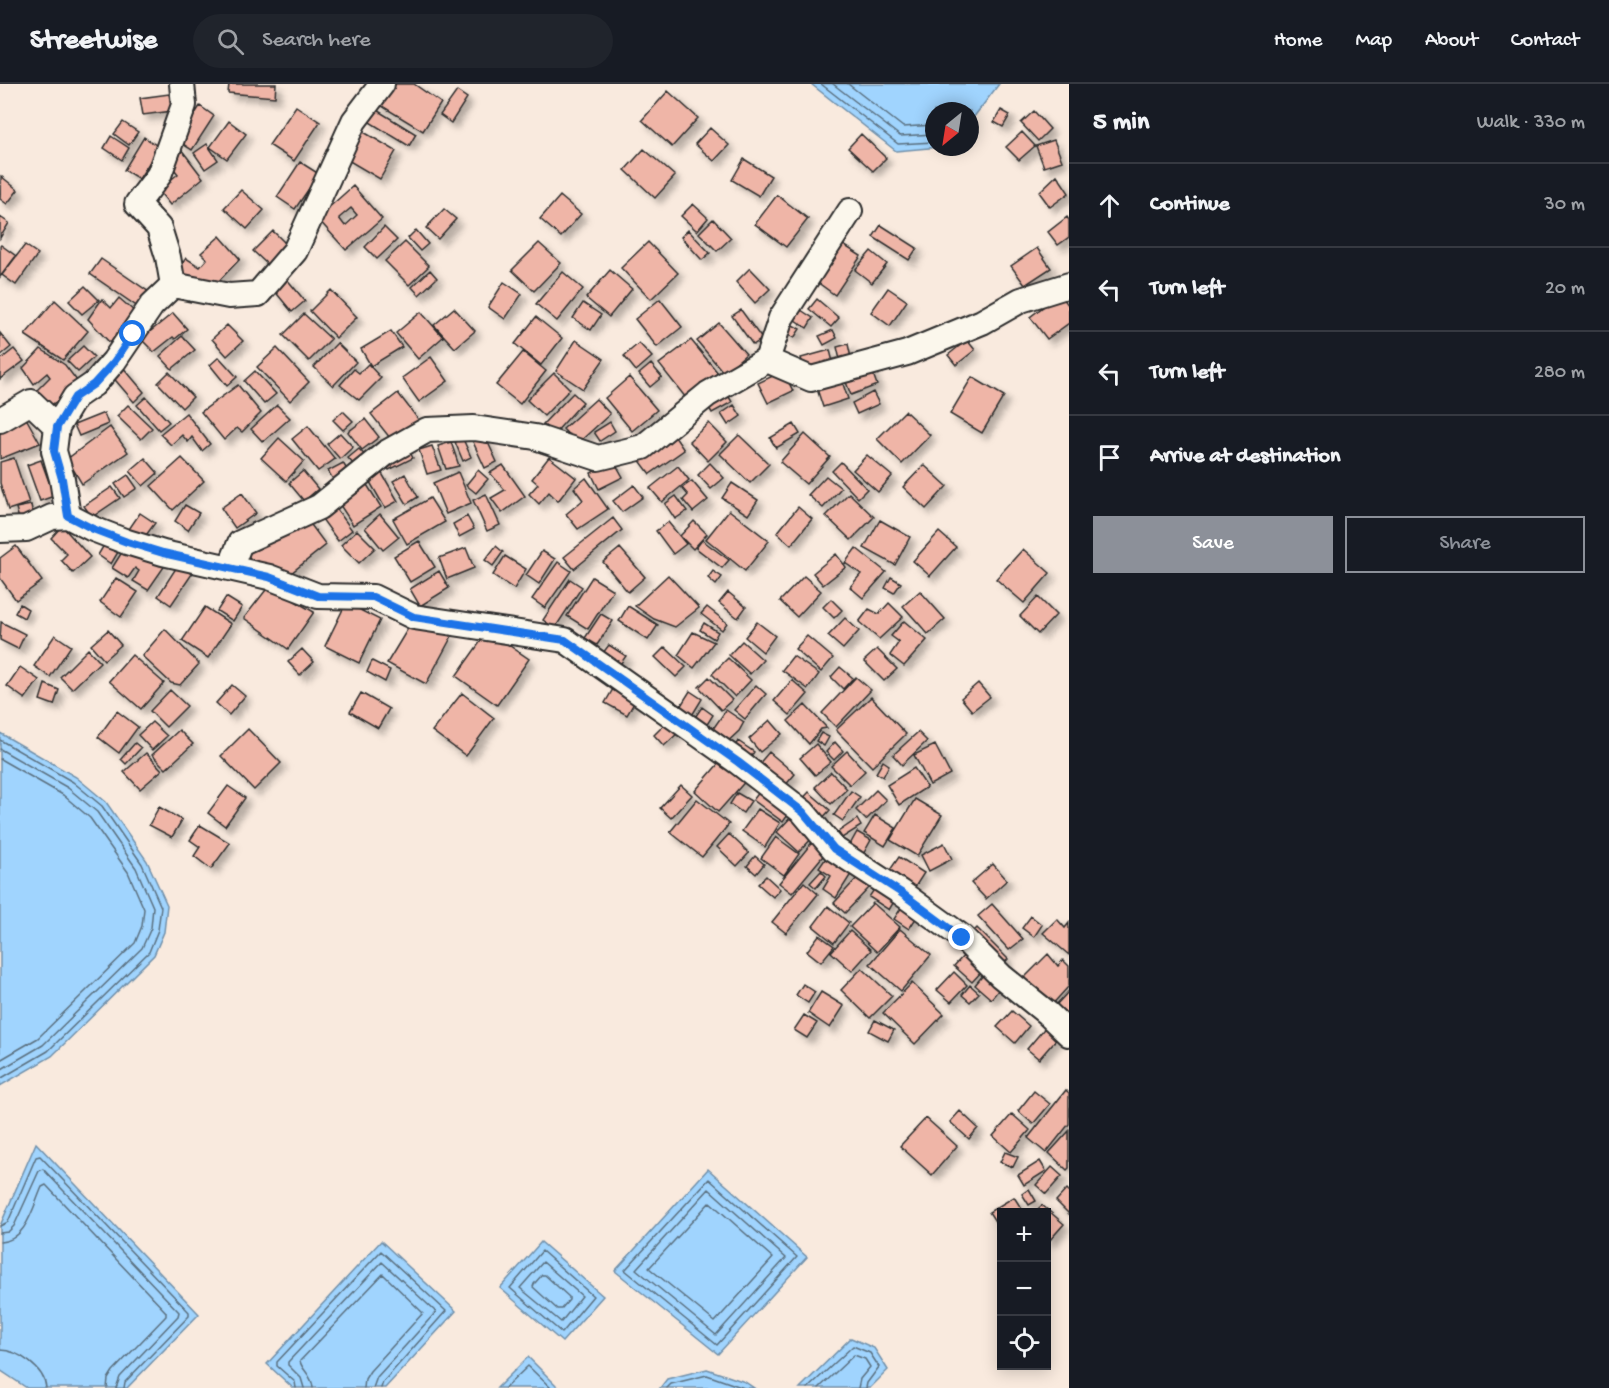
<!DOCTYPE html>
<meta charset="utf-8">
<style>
body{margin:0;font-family:"Gochi Hand",sans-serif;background:#20242c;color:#f1f3f6}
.controls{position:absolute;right:18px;bottom:18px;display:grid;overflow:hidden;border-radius:0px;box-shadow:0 3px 15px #0003}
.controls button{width:54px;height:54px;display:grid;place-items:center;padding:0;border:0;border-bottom:2px solid #363941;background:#171b24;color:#f1f3f6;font:30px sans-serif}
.compass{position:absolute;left:925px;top:18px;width:54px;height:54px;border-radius:50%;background:#171b24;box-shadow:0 3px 15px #0003;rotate:210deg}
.stop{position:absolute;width:18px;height:18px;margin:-14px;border:4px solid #1a73e8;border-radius:50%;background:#fff}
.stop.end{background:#1a73e8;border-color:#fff;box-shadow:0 2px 6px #0008}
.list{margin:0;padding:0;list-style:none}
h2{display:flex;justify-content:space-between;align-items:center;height:78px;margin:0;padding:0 24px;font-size:26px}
h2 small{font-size:20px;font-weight:400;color:#9ea1a6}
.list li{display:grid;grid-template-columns:39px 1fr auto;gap:18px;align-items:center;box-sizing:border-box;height:84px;padding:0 24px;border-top:2px solid #363941}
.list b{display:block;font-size:22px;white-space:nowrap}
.list em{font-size:20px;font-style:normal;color:#9ea1a6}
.actions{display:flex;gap:12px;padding:18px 24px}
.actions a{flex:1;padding:14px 0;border:2px solid #8c9099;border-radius:0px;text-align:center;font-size:21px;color:#8c9099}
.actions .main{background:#8c9099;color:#fff}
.icon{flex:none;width:33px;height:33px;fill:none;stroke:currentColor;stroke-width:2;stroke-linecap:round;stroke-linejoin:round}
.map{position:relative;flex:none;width:1069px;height:1304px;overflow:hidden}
header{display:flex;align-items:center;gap:36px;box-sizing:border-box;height:84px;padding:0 30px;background:#171b24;border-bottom:2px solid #363941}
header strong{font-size:28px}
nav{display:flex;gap:33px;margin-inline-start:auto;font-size:21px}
.search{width:420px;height:54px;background:#20242c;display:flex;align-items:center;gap:15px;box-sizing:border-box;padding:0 21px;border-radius:33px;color:#9ea1a6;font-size:22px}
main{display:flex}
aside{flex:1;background:#171b24}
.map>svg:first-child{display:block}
.water{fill:#a0d4fe;stroke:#7190aa;stroke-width:1.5}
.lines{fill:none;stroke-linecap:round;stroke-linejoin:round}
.shore{stroke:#5a6f7f;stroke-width:1.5}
.building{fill:#efb5a7;stroke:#2b2b2b;stroke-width:1.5;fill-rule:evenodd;filter:url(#shadow)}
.minor-casing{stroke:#2b2b2b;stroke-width:28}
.minor{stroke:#fbf7ec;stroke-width:24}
.route{stroke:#1a73e8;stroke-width:8}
</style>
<header>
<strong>Streetwise</strong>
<div class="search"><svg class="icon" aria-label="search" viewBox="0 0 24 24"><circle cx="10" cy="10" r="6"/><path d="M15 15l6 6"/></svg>Search here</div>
<nav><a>Home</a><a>Map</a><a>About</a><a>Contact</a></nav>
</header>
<main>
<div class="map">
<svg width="1069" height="1304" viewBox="0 0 1069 1304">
<defs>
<filter id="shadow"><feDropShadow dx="5.5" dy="5.5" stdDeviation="3" flood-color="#0004"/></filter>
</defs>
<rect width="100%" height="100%" fill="#f9eade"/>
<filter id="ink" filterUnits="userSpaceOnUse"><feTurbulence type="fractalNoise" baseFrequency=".0167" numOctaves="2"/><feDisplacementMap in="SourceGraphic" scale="12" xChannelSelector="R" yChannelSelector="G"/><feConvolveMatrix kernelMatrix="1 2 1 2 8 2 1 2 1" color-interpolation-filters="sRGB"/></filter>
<g filter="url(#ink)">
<path class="water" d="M811 0H999L970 38V27H934V63H940L896 67Z
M0 649 76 693 106 718 147 777 167 821 164 848 154 871 52 972 0 1002Z
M36 1059 199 1230 127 1304H27L0 1286V1142Z
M708 1085 807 1173 718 1270 615 1187Z
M381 1157 456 1227 385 1304H293L267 1280Z
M541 1158 603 1212 562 1258 500 1204Z
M851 1254 874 1264 888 1286 870 1304H800Z
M528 1273 559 1304H497Z
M707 1285 745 1298 754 1304H660L667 1295Z"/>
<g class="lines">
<path class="shore" d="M821 0 898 60 934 58
M833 0 900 52 934 50
M848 0 903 43 934 41
M0 656 73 698 102 722 142 780 161 823 158 846 149 868 48 967 0 995
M0 665 68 704 97 728 136 784 153 823 151 844 142 864 43 961 0 986
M0 675 63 711 90 734 128 788 144 825 142 842 135 859 38 954 0 976
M709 1095 797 1173 717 1261 625 1186Z
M709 1105 786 1174 716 1251 636 1185Z
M710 1118 773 1174 715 1238 649 1184Z
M0 1142 8 1138 36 1073 40 1072 189 1228V1232L125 1298 124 1304
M0 1149 8 1148 14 1142 39 1087 43 1085 179 1228 178 1232 120 1293 116 1304
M0 1158C26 1157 33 1123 42 1103L46 1101 166 1228V1232L113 1287 108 1295 107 1304
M542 1167 593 1212 562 1249 510 1204Z
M543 1178 582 1212 561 1238 520 1204Z
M542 1191H545L569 1213V1216L561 1225H557L533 1203 534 1200Z
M0 1266C18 1266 45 1285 46 1304
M296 1304 295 1298 277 1282V1278L381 1167 446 1227 383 1298 381 1304
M304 1304 301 1294 288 1281V1278L382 1178 436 1228 377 1293 373 1304
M313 1304C312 1290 302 1287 300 1277L383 1190 423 1229 370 1287 365 1295 364 1304
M505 1304 528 1282 551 1304
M667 1304 671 1300 707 1291 744 1304
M808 1304 853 1262 870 1269 879 1283 867 1299 866 1304
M819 1304 854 1271 865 1275 870 1283 860 1295 858 1304"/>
</g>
<path class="building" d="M229 0H276L275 13 228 9Z
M387 0H414L441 19 423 47 377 19Z
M457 7 467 14 451 39 440 31Z
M668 7 698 34 672 63 642 36Z
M169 10 172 27 143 31 140 14Z
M200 22 214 32 192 66 178 57Z
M296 22 320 38 294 77 269 61Z
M375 25 416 50 409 62 368 37Z
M1001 26 1010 31 1003 43 994 38Z
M1034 27 1050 45 1038 57 1021 39Z
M229 37 246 50 227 75 210 63Z
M123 38 138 48 129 61 114 50Z
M710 44 729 61 714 77 695 60Z
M362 47 396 67 380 95 346 75Z
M1022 48 1035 62 1019 76 1006 63Z
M861 50 886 74 873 87 848 64Z
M111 52 129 64 122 76 104 64Z
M144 53 159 63 139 95 124 86Z
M1054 56 1062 77 1044 83 1036 62Z
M207 60 218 76 205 85 194 69Z
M181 65 203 94 170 121 158 106 178 90 167 76Z
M644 65 675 92 655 114 625 86Z
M744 75 771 92 759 112 732 96Z
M300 78 319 90 295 125 277 113Z
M1057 91 1069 109 1050 123 1039 108Z
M1 92 18 106 7 120 0 115Z
M353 102 382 135 346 166 317 134ZM351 124 357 131 345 142 339 134Z
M241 106 264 126 247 145 224 124Z
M777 111 808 135 786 163 755 140Z
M560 112 581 130 561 153 540 135Z
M693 120 708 134 697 147 681 132Z
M444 125 456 135 438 155 426 144Z
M0 133 9 139 0 154Z
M1067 133 1069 136V153L1058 161 1048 148Z
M713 135 731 154 717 167 699 149Z
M881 141 917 164 909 176 873 153Z
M384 143 397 156 377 175 365 163Z
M416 146 428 160 420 167 408 154Z
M688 146 710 169 702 176 681 153Z
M273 147 286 160 267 180 253 167Z
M220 152 240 175 212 204 178 186 186 174 200 183 207 175 201 169Z
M405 158 429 182 409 201 385 177Z
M648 158 678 189 651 215 621 184Z
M539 159 561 179 534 207 512 186Z
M842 160 861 172 835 211 817 198Z
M1 161 16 172 0 193V162Z
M25 161 38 170 16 201 2 191Z
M1037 164 1051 184 1025 201 1011 182Z
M871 167 887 180 872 199 855 186Z
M101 175 149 208 138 223 90 190Z
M750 184 770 205 755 219 736 198Z
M430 186 437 194 419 211 412 203Z
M610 186 632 205 609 233 586 214Z
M563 188 583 205 557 237 536 220Z
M286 194 305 217 292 228 273 205Z
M504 198 522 210 505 235 488 223Z
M85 202 99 216 82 230 69 217Z
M888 204 907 217 890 242 871 228Z
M331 206 357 233 336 254 310 227Z
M1060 210 1069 222V239L1047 255 1030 233Z
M119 214 135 228 110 259 88 235 102 215 111 224Z
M660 215 682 243 657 263 635 235Z
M817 215 839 234 831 243 809 225Z
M55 216 88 247 63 276 25 251Z
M583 219 601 231 591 246 573 234Z
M454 224 475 247 455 264 434 241Z
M741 226 762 255 753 261 732 232Z
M801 226 813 234 807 244 795 236Z
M421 228 443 253 418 275 396 249Z
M173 229 187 245 175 255 173 253 154 268 141 255Z
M304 230 331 255 309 277 283 251Z
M536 233 562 254 541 281 515 260Z
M719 239 746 270 724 289 697 257Z
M789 239 800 245 794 254 783 248Z
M227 241 243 257 227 272 212 255Z
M833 246 837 254 824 261 819 252Z
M391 247 402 263 371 282 361 265Z
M0 249 11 263 0 272Z
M182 252 195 266 172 285 160 272Z
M576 256 604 275 583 305 556 287Z
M691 256 718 289 686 314 659 280Z
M967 256 975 266 956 281 948 271Z
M337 259 356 278 333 302 314 283Z
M639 259 652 273 636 287 624 272Z
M848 260 851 274 840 276 837 263Z
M83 262 94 273 78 288 67 277Z
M277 264 309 298 290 317 257 283Z
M14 265 24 277 0 295V276Z
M41 265 65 281 81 302 48 323 37 306 50 293 47 289 34 300 23 284Z
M830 266 833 278 804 285 801 274Z
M523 268 546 287 520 320 496 301Z
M219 273 237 293 227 302 210 281Z
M431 273 448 297 419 318 402 294Z
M368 280 381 294 359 316 340 301 354 285 359 289Z
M651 280 662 293 650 303 639 290Z
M122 282 144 308 134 318 111 291Z
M871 284 877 301 851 311 844 293Z
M255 287 276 310 264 320 244 297Z
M783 287 793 307 768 319 758 299Z
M169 288 193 313 182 324 158 299Z
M554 289 570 305 544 332 527 316Z
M629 293 657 326 632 347 605 314Z
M972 293 1004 312 982 349 950 330Z
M841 294 848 315 823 323 816 302Z
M238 301 261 329 242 348 237 344 224 356 201 328Z
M725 306 732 318 712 329 705 317Z
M873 308 879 320 857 330 852 319Z
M398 309 421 339 394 359 371 330Z
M573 309 583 318 554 350 543 340Z
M146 313 169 338 159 346 137 321Z
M596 315 610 330 577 360 563 345Z
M128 321 152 344 141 355 117 332Z
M277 321 290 334 263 358 251 345Z
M734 321 741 332 728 341 721 330Z
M22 327 40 359 0 375V339Z
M343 327 353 337 343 346 333 336Z
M905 327 930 351 902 380 877 355Z
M104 329 108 340 79 352 74 341Z
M186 329 210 360 202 367 192 353 188 358 182 351 171 361 160 350Z
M365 335 379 353 362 366 348 348Z
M610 338 615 347 600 357 594 348Z
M709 339 727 358 708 377 689 357Z
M794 340 800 350 776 364 770 354Z
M308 342 335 375 318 387 292 355Z
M110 343 128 368 82 400 67 375Z
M340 349 353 363 340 375 327 360Z
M673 350 684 366 650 390 638 374Z
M805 350 830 373 806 400 780 378Z
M739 351 769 380 750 399 720 370Z
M485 352 497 378 485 384 473 358Z
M279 354 304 377 286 397 261 374Z
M463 355 471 373 463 377 455 358Z
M451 358 459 382 446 385 438 362Z
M432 362 441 386 427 390 419 366Z
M407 363 413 374 389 386 383 375Z
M359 365 371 378 360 388 348 374Z
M867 371 892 392 878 408 853 386Z
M549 373 576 394 558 417 549 408 539 420 529 410 538 400 532 395Z
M14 374 29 419 8 426 0 399V378Z
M145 374 158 389 143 402 130 387Z
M182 374 204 397 173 426 151 402Z
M41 376 54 412 40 417 27 381Z
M614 377 623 393 599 405 591 389Z
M841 378 867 405 858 414 832 387Z
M343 379 352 394 337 402 328 387Z
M710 379 724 394 711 405 698 391Z
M503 381 525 412 502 429 491 414 505 406 490 389Z
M924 381 947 402 926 425 903 403Z
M678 382 689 396 662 418 650 404Z
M380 386 398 417 385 424 367 393Z
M478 386 488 395 476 409 466 401Z
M303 387 318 405 304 417 289 399Z
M458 388 471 419 446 430 433 399Z
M405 390 418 413 407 420 393 397Z
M128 391 137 404 124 413 115 400Z
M826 392 841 404 823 424 808 411Z
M586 394 608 425 578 445 566 430 583 416 574 404Z
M364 396 381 423 353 441 336 415Z
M692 397 708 416 693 428 683 416 688 411 682 404Z
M732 399 758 416 748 431 722 414Z
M634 401 643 413 622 428 613 417Z
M112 403 120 414 92 433 84 422Z
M242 409 256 429 235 444 221 424Z
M849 409 874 433 851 456 826 432Z
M486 410 500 441 487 447 473 416Z
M676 412 687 427 675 435 665 420Z
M430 414 445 438 407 460 393 435Z
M333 420 352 446 338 457 319 431Z
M31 421 34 435 20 439 16 424Z
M185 421 199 429 188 446 175 437Z
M798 423 812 435 791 461 777 449Z
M729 426 769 457 745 487 706 455Z
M140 429 155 439 141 458 127 448Z
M303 430 326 461 281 497 262 486 247 471Z
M380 430 399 453 383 466 365 444Z
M467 432 474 445 459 453 453 440Z
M613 434 622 446 574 485 564 473Z
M880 436 910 453 895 481 864 464Z
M694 437 707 450 693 465 680 452Z
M668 438 686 460 673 470 656 447Z
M62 442 90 473 73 489 61 476 67 470 51 454Z
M357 446 375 464 359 479 341 461Z
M939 448 956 463 930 492 913 477Z
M107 456 121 463 111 480 98 471Z
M702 456 729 476 722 484 696 464Z
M419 457 435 483 410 498 394 472Z
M16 462 42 497 16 516 0 494V474Z
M496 462 503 468 493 482 485 476Z
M466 464 474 484 447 495 439 474Z
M620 464 645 493 628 508 603 478Z
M856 464 886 488 863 514 850 503 861 490 845 479Z
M124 465 166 480 148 506 133 497 139 487 135 484 128 494 112 484Z
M1023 465 1050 489 1024 519 996 495Z
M542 467 555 475 539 500 526 491Z
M836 470 846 483 823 501 813 489Z
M505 472 526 485 514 505 493 491Z
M558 478 571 487 545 524 532 515Z
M178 481 192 490 171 521 158 512Z
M439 487 449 504 420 522 410 505Z
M713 487 722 493 716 501 708 494Z
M668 491 699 524 675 543 654 535 635 522Z
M804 492 821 507 797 533 780 517Z
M592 493 613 506 588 545 567 532Z
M891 493 901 499 894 509 885 504Z
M116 494 138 508 121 533 100 518Z
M570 495 582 503 555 544 543 536Z
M269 502 314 528 288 565 244 534Z
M920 507 945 535 928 550 903 522Z
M728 508 746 523 738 534 719 519Z
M226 513 242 523 233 537 217 527Z
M1038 513 1056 531 1038 550 1020 532Z
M831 515 842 526 834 534 823 523Z
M346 519 380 536 359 579 325 562Z
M889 519 903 533 879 555 859 538 869 525 879 530Z
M20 520 28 525 24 534 15 529Z
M628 522 658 541 648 556 619 537Z
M205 523 231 540 208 574 182 557Z
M707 523 727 539 722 546 701 530Z
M601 530 613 537 597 561 585 554Z
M845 534 859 547 843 565 828 552Z
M413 536 452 552 426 600 387 579Z
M904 537 927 556 904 582 890 571 899 558 891 552Z
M1 538 25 550 18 565 0 556Z
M757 538 775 552 763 568 745 553Z
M704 539 718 548 714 555 700 546Z
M165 545 199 580 180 601 171 599 142 572Z
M108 546 121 561 104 576 91 561Z
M488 547 529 575 497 621 456 592Z
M693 548 714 558 694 584 678 571Z
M55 551 71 562 50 593 34 582Z
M807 552 833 574 821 588 795 565Z
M742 557 763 576 750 590 729 571Z
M609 561 626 572 616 586 599 574Z
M665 563 686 583 676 593 655 573Z
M88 565 100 578 72 605 60 593Z
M302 565 314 578 300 591 288 578Z
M877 565 897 585 884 597 864 577Z
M132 571 164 599 141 625 109 597Z
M793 572 819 590 808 605 782 586Z
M728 574 751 596 735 613 712 590Z
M372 577 390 586 385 598 367 588Z
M20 583 39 596 25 615 7 602Z
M840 583 853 594 843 605 831 593Z
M709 593 732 616 721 626 699 603Z
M856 593 871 606 836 643 822 629Z
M792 596 808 610 790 631 774 617Z
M978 599 990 613 972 627 961 614Z
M45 600 59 606 54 621 40 616Z
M232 601 245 612 229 631 216 619Z
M756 601 766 610 745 635 734 626Z
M613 605 635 617 627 631 605 619Z
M170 606 187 622 166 643 150 627Z
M690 607 702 615 688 638 675 631Z
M361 609 389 625 378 644 350 628Z
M462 609 494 634 466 672 432 647Z
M871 613 906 650 872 683 836 646Z
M805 621 827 644 821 645 809 660 788 637Z
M702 623 713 631 701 650 689 642Z
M726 626 744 638 739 647 723 662 708 652Z
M117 627 138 643 119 669 98 653Z
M669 636 680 647 664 662 654 651Z
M770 636 782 650 760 668 749 655Z
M152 638 167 652 152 666 138 651Z
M248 645 281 679 254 706 221 672Z
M179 646 193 660 166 685 152 671Z
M918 648 927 657 902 681 893 671Z
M821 649 829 653 824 662 816 657Z
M738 657 754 668 747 678 732 667Z
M835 658 843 667 834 676 826 668Z
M135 659 141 664 126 680 121 675Z
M816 660 831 678 815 691 800 674Z
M935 661 950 690 930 701 914 671Z
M847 667 865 687 850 701 831 682Z
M769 668 795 690 783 704 757 682Z
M146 669 162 686 140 705 124 688Z
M725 672 749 693 718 728 695 707Z
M883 677 889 681 883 693 876 689Z
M914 684 927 703 899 721 887 701Z
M831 688 847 705 831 720 815 703Z
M681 701 692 711 671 734 660 724Z
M228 702 245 714 225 742 208 729Z
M763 703 792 725 783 738 753 716Z
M876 706 886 716 866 736 856 726Z
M851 707 860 713 843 737 834 731Z
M809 708 830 726 820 737 799 719Z
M737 709 751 717 743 729 730 720Z
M697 715 729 740 702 773 670 748Z
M915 715 942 731 917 772 890 756Z
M159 723 182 736 172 753 149 741Z
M758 725 780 739 765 763 742 747Z
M793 731 815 751 799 768 777 748Z
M875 731 896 744 885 762 864 749Z
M857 735 861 742 842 754 838 748Z
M200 741 230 759 211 785 194 772 200 763 190 756Z
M857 748 871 756 861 774 847 766Z
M729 750 749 769 737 782 717 763Z
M776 753 799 770 784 791 761 774Z
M814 756 827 767 792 809 779 799Z
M944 759 952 775 929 787 921 771Z
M828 771 853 787 836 814 823 805 831 792 819 784Z
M755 772 764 780 756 790 747 782Z
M899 773 924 789 915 803 890 786Z
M993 780 1007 796 986 815 971 799Z
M821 787 826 792 816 804 810 799Z
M766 792 780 805 773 813 758 800Z
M858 793 869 804 845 829 834 819Z
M804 798 818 810 786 849 772 838Z
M877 801 896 814 889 826 869 813Z
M905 818 920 828 909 845 894 835Z
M873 819 900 843 877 868 850 843Z
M992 820 1023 855 1009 866 978 832Z
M828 822 849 839 834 859 813 842Z
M1031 832 1042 841 1034 853 1022 844Z
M1057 835 1065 844 1069 839V871L1043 849Z
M977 844 1008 875 1000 884 968 853Z
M900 845 931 871 901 907 870 880Z
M850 847 871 866 852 887 831 868Z
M819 851 834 862 821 878 807 867Z
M966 869 984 885 972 898 954 882Z
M1048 870 1058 882 1063 876 1069 882V902L1049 924 1022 896Z
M862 884 892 912 870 934 841 906Z
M954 888 967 901 951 918 937 906Z
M984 890 1000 904 991 915 975 901Z
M912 899 944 930 915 960 883 929Z
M803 900 815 908 808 919 796 911Z
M970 901 979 909 970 918 962 911Z
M1069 907V931L1056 921Z
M821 908 844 922 830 944 808 929Z
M1012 927 1029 942 1015 959 997 943Z
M804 931 817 939 807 954 794 946Z
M875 936 894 946 888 957 869 947Z
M1048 940 1060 951 1039 975 1027 965Z
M1066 1006 1069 1009V1040L1046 1069 1028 1054Z
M1034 1007 1050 1020 1033 1040 1018 1027Z
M960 1027 978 1044 969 1055 950 1038Z
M1012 1030 1030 1046 1011 1068 993 1052Z
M926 1034 957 1062 932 1091 900 1062Z
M1069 1047V1084L1067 1086 1049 1069Z
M1005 1068 1018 1073 1013 1083 1000 1078Z
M1040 1077 1046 1087 1024 1101 1018 1091Z
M1052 1083 1062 1092 1046 1110 1036 1101Z
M1029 1105 1036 1117 1029 1121 1022 1110Z
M1067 1105 1069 1107V1130L1056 1117Z
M1014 1113 1023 1127 1020 1128H1002V1140L998 1142 989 1128Z
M1042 1121 1064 1140 1049 1157 1046 1155V1128H1035Z"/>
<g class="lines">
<defs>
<path id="minor" d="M173 201 168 173 159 144 137 120 159 91 184 21 182 0
M767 276 811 295 907 269 982 238 1021 216 1069 201
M0 336 31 318 57 343
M68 432 62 395 54 367 57 343 75 313 94 300 114 277 152 221 173 201 229 212 258 210 295 167 354 37 382 0
M0 446 26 445 52 433 68 432 93 445 127 458 163 469 269 493 318 512 373 513 414 533 565 556 738 678 803 728 834 765 900 808 962 853 1001 892 1047 929 1069 950
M230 484 240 459 319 423 386 369 427 346 474 344 535 353 598 374 643 363 708 310 767 276 781 234 850 127"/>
</defs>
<use href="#minor" class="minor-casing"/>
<use href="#minor" class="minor"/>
</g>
</g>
<g class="lines" filter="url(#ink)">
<path class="route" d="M133 250 114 278 94 300 75 313 57 343 54 367 62 395 68 432 93 445 127 458 163 469 269 493 318 512 373 513 414 533 565 556 738 678 803 728 834 765 900 808 962 854"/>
</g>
</svg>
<div class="controls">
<button>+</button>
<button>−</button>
<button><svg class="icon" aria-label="locate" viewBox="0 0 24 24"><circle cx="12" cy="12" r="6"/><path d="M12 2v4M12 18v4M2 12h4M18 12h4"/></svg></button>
</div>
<svg class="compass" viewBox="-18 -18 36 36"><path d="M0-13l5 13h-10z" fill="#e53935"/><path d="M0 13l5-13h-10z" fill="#9ea1a6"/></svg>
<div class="stop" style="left:133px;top:250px"></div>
<div class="stop end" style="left:962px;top:854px"></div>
</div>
<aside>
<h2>5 min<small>Walk · 330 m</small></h2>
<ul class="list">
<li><svg class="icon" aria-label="ahead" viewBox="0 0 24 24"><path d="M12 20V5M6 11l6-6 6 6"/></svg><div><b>Continue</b></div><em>30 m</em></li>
<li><svg class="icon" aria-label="left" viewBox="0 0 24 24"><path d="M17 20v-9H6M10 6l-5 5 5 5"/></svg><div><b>Turn left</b></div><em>20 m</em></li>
<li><svg class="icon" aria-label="left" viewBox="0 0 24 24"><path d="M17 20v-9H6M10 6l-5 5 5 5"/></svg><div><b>Turn left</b></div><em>280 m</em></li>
<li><svg class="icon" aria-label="arrive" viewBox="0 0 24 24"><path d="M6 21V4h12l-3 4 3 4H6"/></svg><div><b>Arrive at destination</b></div></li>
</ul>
<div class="actions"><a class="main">Save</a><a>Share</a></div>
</aside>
</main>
